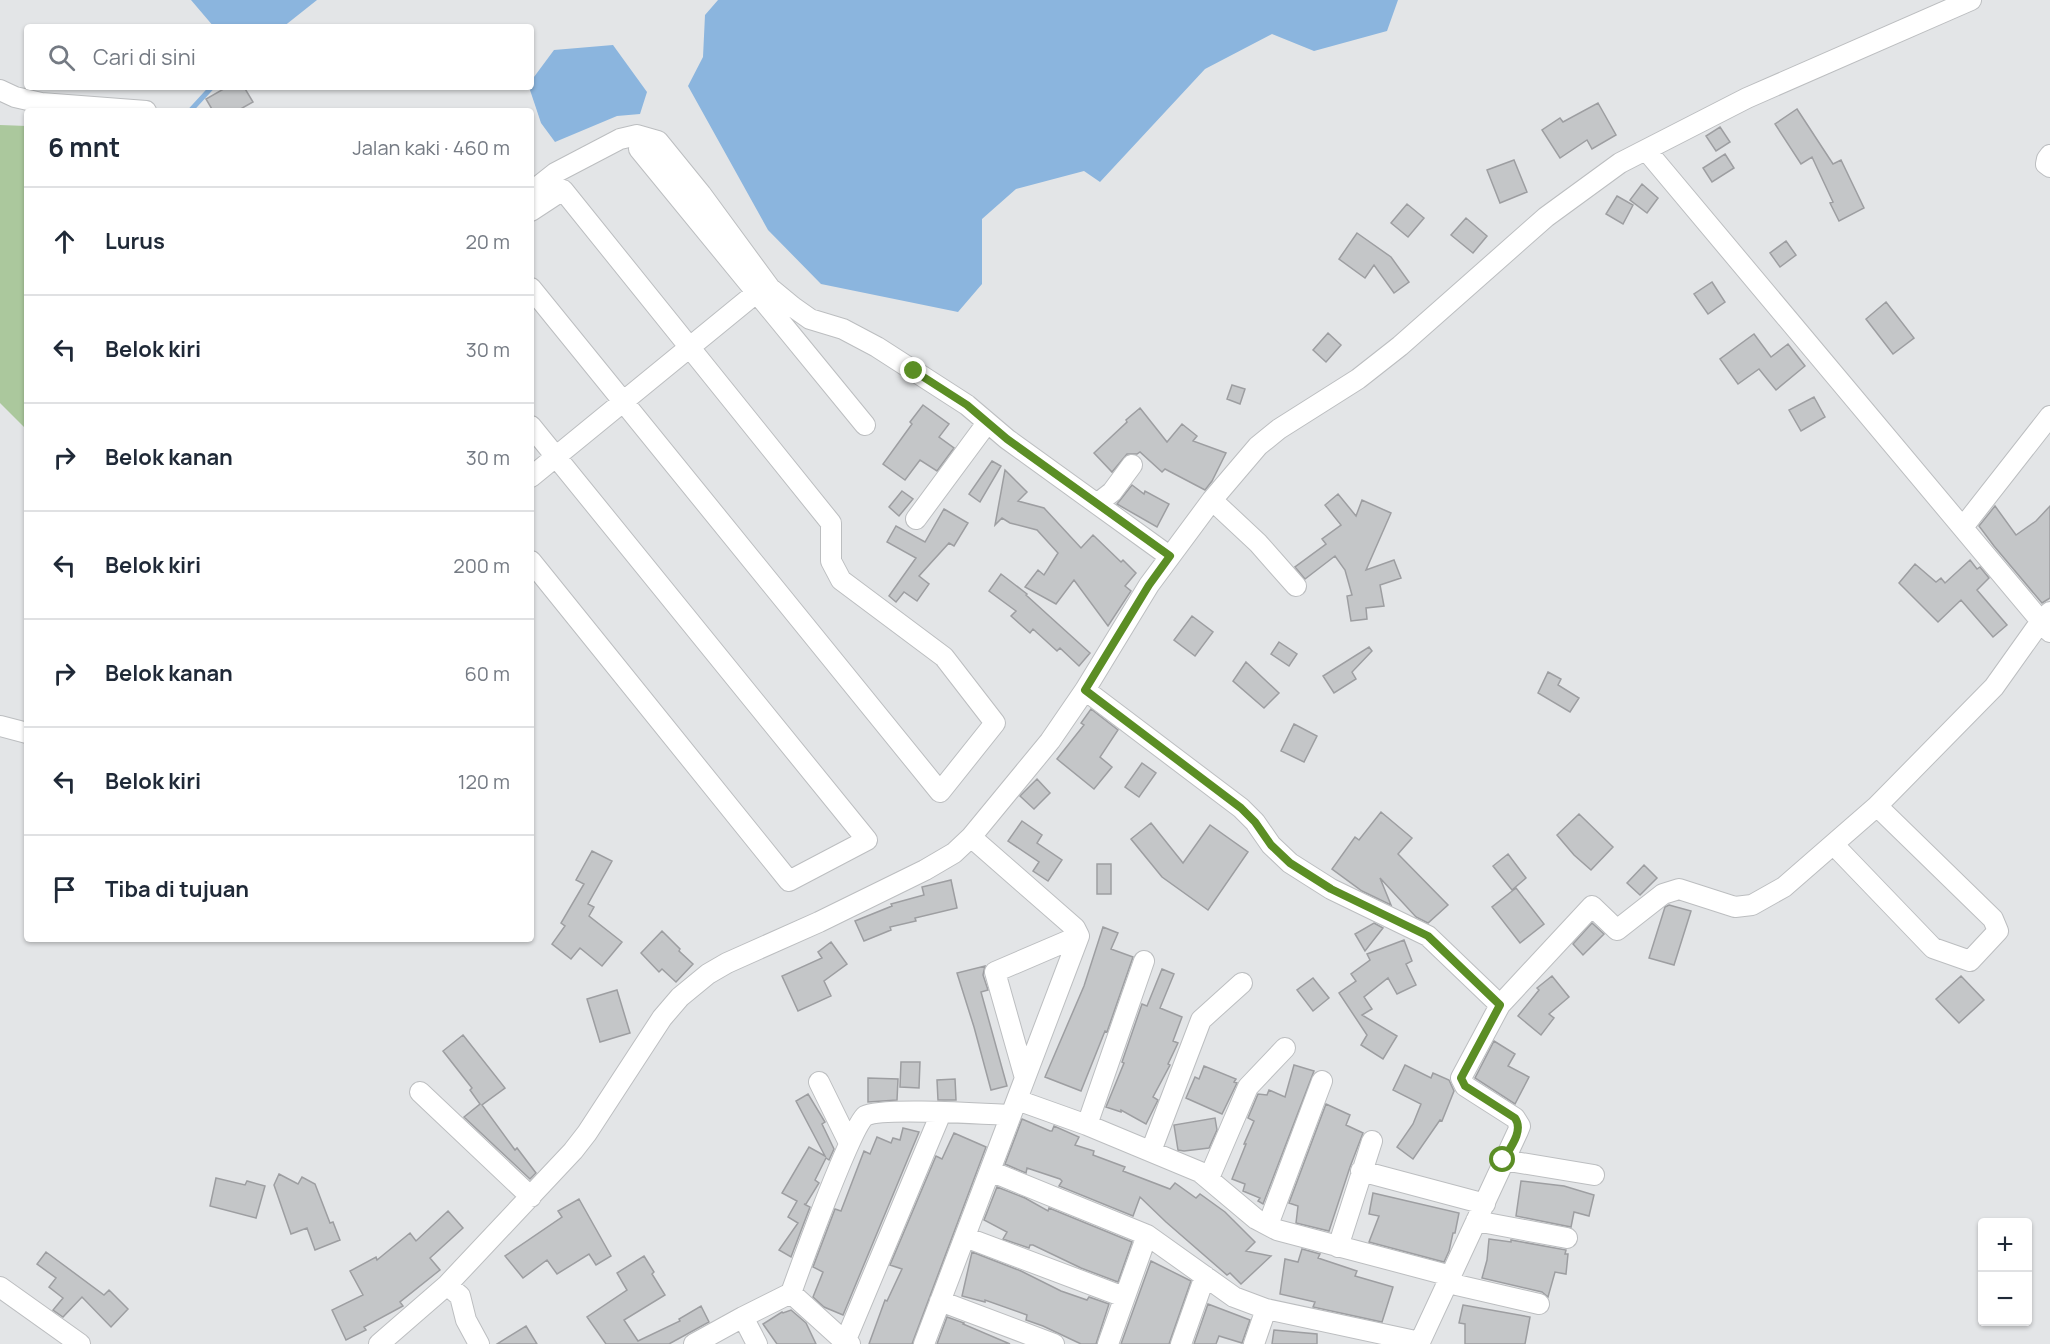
<!DOCTYPE html>
<html lang="id">
<meta charset="utf-8">
<style>
body{margin:0;font-family:Manrope,sans-serif;background:#f6f6f7;color:#1f2937}
.controls{position:absolute;right:18px;bottom:18px;display:grid;overflow:hidden;border-radius:6px;box-shadow:0 2px 4px #0004}
.controls button{width:54px;height:54px;display:grid;place-items:center;padding:0;border:0;border-bottom:2px solid #e0e1e3;background:#fff;color:#1f2937;font:30px sans-serif}
.stop{position:absolute;width:18px;height:18px;margin:-14px;border:4px solid #5b8e25;border-radius:50%;background:#fff}
.stop.end{background:#5b8e25;border-color:#fff;box-shadow:0 2px 6px #0008}
.list{margin:0;padding:0;list-style:none}
h2{display:flex;justify-content:space-between;align-items:center;height:78px;margin:0;padding:0 24px;font-size:26px}
h2 small{font-size:20px;font-weight:400;color:#747a83}
.list li{display:grid;grid-template-columns:39px 1fr auto;gap:18px;align-items:center;box-sizing:border-box;height:108px;padding:0 24px;border-top:2px solid #e0e1e3}
.list b{display:block;font-size:22px;white-space:nowrap}
.list em{font-size:20px;font-style:normal;color:#747a83}
.icon{flex:none;width:33px;height:33px;fill:none;stroke:currentColor;stroke-width:2;stroke-linecap:round;stroke-linejoin:round}
.map{position:relative;flex:none;width:2050px;height:1344px;overflow:hidden}
.search{position:absolute;background:#fff;box-shadow:0 2px 4px #0004;left:24px;top:24px;width:510px;height:66px;display:flex;align-items:center;gap:15px;box-sizing:border-box;padding:0 21px;border-radius:6px;color:#747a83;font-size:22px}
.panel{position:absolute;background:#fff;box-shadow:0 2px 4px #0004;left:24px;top:108px;width:510px;height:834px;border-radius:6px}
.map>svg:first-child{display:block}
.green{fill:#abc89d}
.water{fill:#8bb5de}
.lines{fill:none;stroke-linecap:round;stroke-linejoin:round}
.stream{stroke:#8bb5de;stroke-width:5}
.building{fill:#c4c6c8;stroke:#9d9ea1;stroke-width:1.5}
.street-casing{stroke:#bcbec0;stroke-width:22}
.street{stroke:#fff;stroke-width:20}
.route{stroke:#5b8e25;stroke-width:8}
</style>
<div class="map">
<svg width="2050" height="1344" viewBox="0 0 2050 1344">
<rect width="100%" height="100%" fill="#e3e5e7"/>
<path class="green" d="M0 125 27 126V430L0 403Z"/>
<path class="water" d="M191 0H317L283 27H214Z
M718 0H1398L1387 31 1314 51 1272 34 1205 69 1100 182 1084 171 1016 189 982 219V284L958 312 821 284 768 230 688 86 703 57 705 15Z
M613 45 647 92 640 114 617 116 555 142 541 123 529 87H531V81L554 50Z"/>
<g class="lines">
<path class="stream" d="M190 111 212 87"/>
</g>
<path class="building" d="M227 87H244L253 102 237 111H213L206 99Z
M1598 103 1616 135 1592 149 1587 140 1560 158 1542 130 1560 118 1563 122Z
M1797 109 1833 164 1841 160 1864 208 1839 221 1830 203 1833 202 1812 157 1801 164 1775 124Z
M1720 127 1730 142 1716 151 1706 136Z
M1725 154 1734 168 1712 182 1703 168Z
M1514 160 1527 192 1500 203 1487 170Z
M1642 184 1658 198 1647 213 1630 200Z
M1617 196 1633 205 1623 224 1606 214Z
M1407 204 1424 218 1408 237 1391 223Z
M1466 218 1487 236 1473 253 1451 235Z
M1357 233 1391 257 1409 282 1394 293 1374 265 1365 278 1339 259Z
M1786 241 1796 255 1780 267 1770 253Z
M1712 282 1725 302 1708 314 1694 294Z
M1886 302 1914 338 1893 354 1866 319Z
M1328 333 1341 345 1326 362 1313 350Z
M1754 334 1771 357 1788 344 1805 366 1776 390 1759 369 1738 384 1720 359Z
M1232 385 1245 389 1240 404 1227 399Z
M1814 397 1825 417 1801 431 1789 410Z
M923 405 949 424 939 437 954 448 937 471 920 460 905 480 883 464 912 424 910 422Z
M1140 408 1167 442 1182 424 1197 436 1193 441 1226 453 1212 481 1205 490 1165 469 1162 472 1140 452 1137 454H1127L1112 472 1094 453 1127 422 1126 420Z
M992 461 1001 466 980 502 969 494Z
M1005 470 1027 492 1018 501 1044 508 1081 548 1093 535 1121 562 1123 560 1136 573 1125 586 1131 591 1108 626 1074 580 1056 604 1025 587 1038 570 1044 575 1058 553 1037 530 1010 523 1002 518 995 525Z
M1132 485 1144 494 1145 491 1169 504 1157 527 1117 504Z
M902 491 913 499 899 516 889 507Z
M1338 494 1356 516 1362 500 1391 513 1366 570 1394 560 1401 578 1380 585 1384 606 1366 608 1367 619 1351 621 1347 596 1352 595 1345 570 1335 556 1305 579 1295 567 1326 544 1322 539 1341 525 1325 505Z
M1995 506 2016 535 2036 521 2050 506V598L2042 603 1994 546 1979 526Z
M944 509 968 523 954 546 949 543 919 576 929 584 917 601 904 592 896 602 889 596 916 558 887 542 896 526 925 542Z
M1970 560 1977 569 1980 567 1989 578 1977 590 2007 625 1993 637 1961 600 1938 622 1899 583 1915 564 1936 582 1941 578 1945 583Z
M1001 574 1027 594 1026 595 1090 653 1079 666 1060 648 1057 651 1033 629 1030 633 1011 616 1016 611 989 591Z
M1192 616 1213 632 1195 656 1174 640Z
M1279 642 1297 654 1289 666 1271 654Z
M1369 647 1372 651 1352 672 1356 679 1334 693 1323 676Z
M1246 662 1279 693 1264 708 1233 681Z
M1548 672 1561 679 1558 685 1579 698 1570 712 1538 693Z
M1091 709 1118 730 1100 757 1112 767 1094 789 1057 759 1084 725 1081 723Z
M1294 724 1317 736 1304 762 1281 751Z
M1142 763 1156 773 1139 797 1125 787Z
M1037 779 1050 793 1034 809 1020 796Z
M1381 812 1412 838 1398 854 1448 905 1428 923 1416 917 1380 878 1391 905 1362 891 1332 869 1355 837 1359 840Z
M1579 814 1613 847 1591 870 1574 855 1557 835Z
M1022 821 1042 835 1037 843 1062 860 1048 881 1033 871 1039 862 1008 841Z
M1151 823 1183 863 1210 825 1248 852 1208 910 1162 877 1131 839Z
M592 851 612 861 588 904 594 907 589 916 622 942 602 966 580 948 571 959 552 944 565 926 561 923 584 884 576 880Z
M1508 854 1526 878 1512 890 1493 866Z
M1097 864H1111V894H1097Z
M1644 865 1657 878 1640 895 1627 883Z
M951 880 957 908 915 918 916 921 890 927 891 930 864 941 855 921 892 906 891 904 924 895 922 887Z
M1516 888 1544 924 1520 943 1492 907Z
M1669 905 1691 911 1674 965 1649 958 1665 907Z
M1374 923 1383 928 1365 951 1355 934Z
M1592 923 1604 934 1583 955 1573 944Z
M1103 927 1118 933 1111 949 1133 957 1107 1032 1105 1031 1081 1091 1045 1077 1084 986Z
M662 931 680 949 679 951 693 964 676 982 662 969 659 972 641 953Z
M1404 940 1412 961 1406 964 1416 985 1397 994 1388 978 1364 997 1372 1009 1362 1015 1397 1036 1383 1059 1361 1045 1367 1035 1339 993 1356 981 1351 974 1370 960 1367 954Z
M831 942 847 964 824 981 831 996 798 1011 782 976 822 958 818 952Z
M985 966 983 975 988 990 981 992 1007 1086 991 1090 974 1027 957 973Z
M1162 969 1174 974 1160 1008 1182 1017 1173 1041 1178 1043 1168 1064 1170 1065 1153 1097 1158 1100 1146 1124 1121 1110V1112L1106 1107 1124 1063 1122 1062 1142 1004 1147 1006Z
M1552 976 1569 997 1549 1014 1554 1018 1541 1035 1518 1016 1539 990 1537 988Z
M1961 976 1984 1000 1959 1023 1936 999Z
M1313 978 1329 998 1313 1011 1297 990Z
M617 990 630 1033 600 1042 587 999Z
M463 1035 505 1088 482 1105 515 1150 517 1148 536 1173 530 1179 464 1117 480 1104 470 1090 472 1088 443 1051Z
M1494 1041 1515 1054 1508 1066 1529 1077 1515 1104 1475 1078Z
M901 1062H920L919 1088 900 1087Z
M1294 1065 1314 1071 1263 1204 1258 1201 1260 1198 1243 1191 1245 1184 1232 1179 1246 1144H1244L1254 1121 1248 1118 1258 1094 1267 1095 1269 1090 1285 1097Z
M1405 1065 1431 1078 1433 1073 1449 1080 1454 1091 1442 1121 1440 1120 1413 1159 1397 1147 1413 1124 1421 1104 1393 1090Z
M1204 1066 1236 1079 1234 1082 1237 1083 1222 1114 1186 1098 1195 1077 1199 1079Z
M868 1078 898 1079 897 1100 868 1102Z
M955 1079 956 1100H938L937 1080Z
M808 1094 825 1122 822 1124 834 1149 829 1160 826 1158 815 1180 819 1183 806 1204H804L810 1207 791 1257 779 1250 798 1223 788 1217 797 1201 782 1193 809 1147 825 1156 796 1101Z
M1326 1104 1350 1115 1346 1125 1363 1133 1350 1167 1329 1231 1296 1223 1298 1206 1289 1203Z
M1215 1118 1217 1130 1209 1148 1184 1151 1178 1150 1174 1125Z
M1022 1119 1050 1131H1052L1054 1126 1079 1137 1075 1145 1094 1151 1093 1155 1125 1167 1123 1171 1170 1189 1175 1183 1196 1198 1200 1194 1225 1212 1255 1242 1246 1251 1271 1256 1241 1284 1230 1273 1227 1275 1166 1222 1140 1197 1133 1216 1059 1186 1062 1181 1060 1179 1027 1168 1026 1173 1005 1164Z
M903 1128 919 1132 843 1315 824 1307 813 1297 823 1272 813 1267 835 1209 841 1211 864 1151 870 1154 877 1137 891 1143 893 1138 900 1140Z
M954 1133 986 1147 912 1344H869L885 1300 887 1301 902 1269 890 1265 936 1156 942 1159Z
M279 1174 298 1184 302 1177 315 1184 330 1223 333 1222 340 1240 315 1250 307 1228 291 1234 274 1185Z
M216 1178 245 1185 247 1181 265 1186 256 1218 210 1206Z
M1521 1181 1564 1186 1594 1195 1589 1216 1574 1212 1571 1227 1516 1216Z
M997 1187 1025 1198 1048 1211 1049 1208 1132 1242 1118 1282 1081 1268 1033 1245H1030L1029 1248 1003 1239 1007 1232 984 1220Z
M1373 1193 1459 1213 1455 1233H1453L1449 1251 1444 1262 1369 1242 1379 1216 1369 1214Z
M579 1199 611 1256 596 1265 589 1254 557 1274 547 1260 523 1278 505 1256 562 1217 558 1211Z
M448 1211 463 1228 430 1258 440 1270 400 1302 403 1306 364 1327 366 1330 346 1340 332 1310 363 1295 350 1271 376 1257 377 1260 410 1233 416 1241Z
M1489 1239 1511 1242V1240L1566 1250 1565 1254H1568L1566 1274 1555 1272 1548 1297 1542 1292 1482 1278 1487 1260Z
M1302 1249 1320 1254 1318 1258 1357 1271 1355 1276 1393 1287 1382 1322 1313 1307 1315 1302 1280 1294 1285 1259 1298 1262Z
M46 1252 104 1295 109 1290 128 1309 111 1327 82 1297 63 1317 53 1310 63 1298 49 1287 56 1278 37 1264Z
M972 1252 1021 1271 1061 1291 1087 1300 1089 1297 1109 1304 1096 1344H1081L1043 1326 1026 1320 1027 1315 985 1300V1302L962 1296Z
M644 1256 654 1272 652 1274 665 1295 624 1320 638 1341 680 1321 679 1319 701 1306 709 1322 669 1344H606L587 1317 627 1290 617 1273Z
M1151 1261 1191 1281 1169 1344H1121Z
M1208 1304 1250 1320 1242 1343 1219 1336 1216 1344H1194Z
M1463 1305 1530 1317 1525 1344H1465V1324L1459 1323Z
M791 1310 806 1323 816 1344H777L763 1324 782 1312 783 1313Z
M947 1317 964 1323 963 1324 1010 1344H937Z
M526 1326 537 1344H497Z
M1274 1330 1317 1334V1344H1272Z"/>
<g class="lines">
<defs>
<path id="street" d="M0 90 15 97 41 103 146 111
M639 149 865 425
M1646 150 2050 632
M2050 155 2047 159 2046 164 2050 167
M531 192 555 173 620 139 637 135 658 141 701 194 770 288 793 307 810 319 843 329 877 347 967 405 1007 439 1169 556
M531 211 563 190 831 523V561L841 580 944 657 995 723 940 792 531 288
M531 426 867 840 789 881 531 561
M531 477 756 293
M1212 500 1258 543 1296 586
M1098 503 1112 492 1132 465
M916 519 987 423
M1963 527 2050 416
M1085 690 1241 808 1255 822 1271 845 1290 863 1331 889 1428 936 1500 1005
M0 726 27 733
M1834 845 1933 948 1970 961 1998 931 1993 919 1877 806
M1025 1078 995 972 1079 936
M819 1082 849 1143
M420 1092 531 1197
M1017 1100 1087 1125 1200 1172 1256 1219 1277 1230 1451 1276
M1087 1125 1144 961
M1151 1151 1201 1020 1242 983
M1503 1160 1594 1175
M990 1171 1147 1235 1234 1297 1266 1309 1420 1342
M1361 1171 1485 1204
M1209 1178 1248 1087 1285 1048
M1476 1221 1567 1238
M1268 1225 1322 1081
M965 1237 1124 1297
M1338 1247 1372 1141
M1448 1283 1539 1304
M447 1285 460 1296 466 1320 479 1344
M0 1287 80 1344
M791 1293 845 1342 850 1344
M940 1301 1054 1344
M743 1317 757 1344
M845 1342 941 1113
M379 1344 447 1285 573 1151 587 1133 662 1018 680 997 708 974 727 963 819 922 925 870 954 853 971 837 1050 741 1085 690 1149 585 1212 500 1258 446 1279 429 1358 379 1400 346 1546 217 1620 163 1747 98 1971 0
M694 1344 743 1317 791 1293C800 1268 852 1124 865 1116 881 1107 986 1114 1010 1115
M924 1344 1079 936 1075 928 971 837
M1108 1344 1147 1235
M1181 1344 1205 1276
M1254 1344 1266 1309
M1419 1344 1518 1131 1520 1126 1515 1118 1465 1086 1461 1078 1500 1005 1592 906 1617 930 1663 894 1679 889 1735 907 1752 905 1784 887 1877 806 1994 687 2041 621 2050 612"/>
</defs>
<use href="#street" class="street-casing"/>
<use href="#street" class="street"/>
</g>
<g class="lines">
<path class="route" d="M914 371 967 405 1007 439 1170 556 1149 585 1085 690 1241 808 1255 822 1271 845 1290 863 1331 889 1428 936 1500 1005 1461 1078 1465 1086 1515 1118C1524 1131 1510 1148 1503 1160"/>
</g>
</svg>
<div class="controls">
<button>+</button>
<button>−</button>
</div>
<div class="stop" style="left:1503px;top:1160px"></div>
<div class="stop end" style="left:914px;top:371px"></div>
<div class="search"><svg class="icon" aria-label="search" viewBox="0 0 24 24"><circle cx="10" cy="10" r="6"/><path d="M15 15l6 6"/></svg>Cari di sini</div>
<section class="panel">
<h2>6 mnt<small>Jalan kaki · 460 m</small></h2>
<ul class="list">
<li><svg class="icon" aria-label="ahead" viewBox="0 0 24 24"><path d="M12 20V5M6 11l6-6 6 6"/></svg><div><b>Lurus</b></div><em>20 m</em></li>
<li><svg class="icon" aria-label="left" viewBox="0 0 24 24"><path d="M17 20v-9H6M10 6l-5 5 5 5"/></svg><div><b>Belok kiri</b></div><em>30 m</em></li>
<li><svg class="icon" aria-label="right" viewBox="0 0 24 24"><path d="M7 20v-9h11M14 6l5 5-5 5"/></svg><div><b>Belok kanan</b></div><em>30 m</em></li>
<li><svg class="icon" aria-label="left" viewBox="0 0 24 24"><path d="M17 20v-9H6M10 6l-5 5 5 5"/></svg><div><b>Belok kiri</b></div><em>200 m</em></li>
<li><svg class="icon" aria-label="right" viewBox="0 0 24 24"><path d="M7 20v-9h11M14 6l5 5-5 5"/></svg><div><b>Belok kanan</b></div><em>60 m</em></li>
<li><svg class="icon" aria-label="left" viewBox="0 0 24 24"><path d="M17 20v-9H6M10 6l-5 5 5 5"/></svg><div><b>Belok kiri</b></div><em>120 m</em></li>
<li><svg class="icon" aria-label="arrive" viewBox="0 0 24 24"><path d="M6 21V4h12l-3 4 3 4H6"/></svg><div><b>Tiba di tujuan</b></div></li>
</ul>
</section>
</div>
